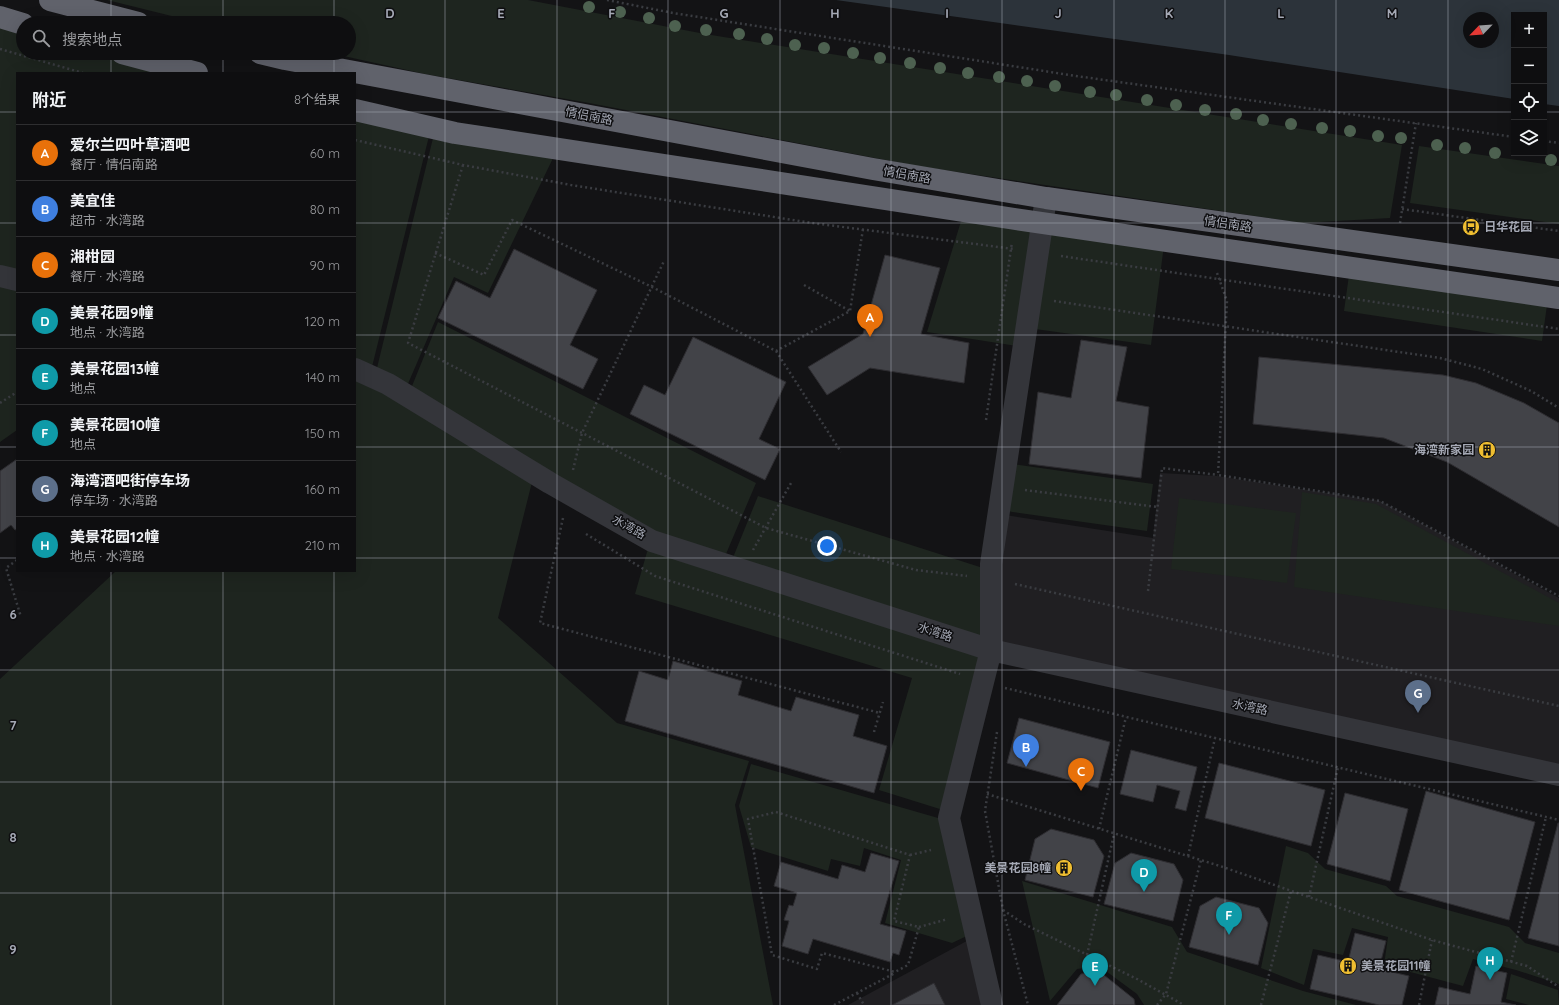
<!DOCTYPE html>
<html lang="zh">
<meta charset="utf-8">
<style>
body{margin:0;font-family:Quicksand,"Noto Sans SC",sans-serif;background:#171719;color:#f1f3f6}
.controls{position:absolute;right:12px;top:12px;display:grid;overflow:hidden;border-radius:0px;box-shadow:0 4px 16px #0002}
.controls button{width:36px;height:36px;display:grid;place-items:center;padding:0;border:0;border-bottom:1px solid #2e2e30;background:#0e0e10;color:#f1f3f6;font:20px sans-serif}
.compass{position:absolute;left:1463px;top:12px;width:36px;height:36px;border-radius:50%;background:#0e0e10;box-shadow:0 4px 16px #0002;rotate:245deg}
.you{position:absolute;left:827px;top:546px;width:14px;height:14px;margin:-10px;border:3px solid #fff;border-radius:50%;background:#1a73e8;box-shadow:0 0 0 6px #1a73e833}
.badge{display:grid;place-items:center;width:26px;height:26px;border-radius:50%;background:#db2777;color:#fff;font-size:13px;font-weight:700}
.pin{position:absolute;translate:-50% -33px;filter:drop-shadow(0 1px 2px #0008)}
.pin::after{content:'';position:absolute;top:21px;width:14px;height:12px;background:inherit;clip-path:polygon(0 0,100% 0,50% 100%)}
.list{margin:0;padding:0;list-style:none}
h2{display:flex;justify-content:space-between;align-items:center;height:52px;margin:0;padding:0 16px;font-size:17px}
h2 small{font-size:13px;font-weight:400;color:#9b9c9f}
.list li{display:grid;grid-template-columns:26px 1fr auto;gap:12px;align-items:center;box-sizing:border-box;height:56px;padding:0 16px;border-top:1px solid #2e2e30}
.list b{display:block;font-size:15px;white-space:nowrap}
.list p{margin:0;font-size:13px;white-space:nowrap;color:#9b9c9f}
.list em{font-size:13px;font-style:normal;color:#9b9c9f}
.icon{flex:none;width:22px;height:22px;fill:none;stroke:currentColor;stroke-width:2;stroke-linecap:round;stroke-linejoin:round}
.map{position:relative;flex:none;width:1559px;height:1005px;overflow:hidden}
.search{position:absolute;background:#0e0e10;box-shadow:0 4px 16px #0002;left:16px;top:16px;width:340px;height:44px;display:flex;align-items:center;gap:10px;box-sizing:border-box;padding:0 14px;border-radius:22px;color:#9b9c9f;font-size:15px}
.panel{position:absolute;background:#0e0e10;box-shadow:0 4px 16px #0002;left:16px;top:72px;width:340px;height:500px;border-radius:0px}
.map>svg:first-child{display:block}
.built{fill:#201f22}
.green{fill:#1e251f}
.water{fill:#2c333a;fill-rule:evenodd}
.building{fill:#424348;stroke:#2e2d31}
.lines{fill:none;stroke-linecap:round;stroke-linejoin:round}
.path{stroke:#3a3c41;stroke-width:2.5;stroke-dasharray:2 3;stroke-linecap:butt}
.minor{stroke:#34353a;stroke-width:22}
.highway{stroke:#60626b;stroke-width:22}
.tree{fill:#4d6150}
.grid{fill:none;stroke:#a5a9b5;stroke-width:1;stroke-opacity:0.55}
.labels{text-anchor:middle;stroke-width:3;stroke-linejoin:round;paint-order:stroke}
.street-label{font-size:12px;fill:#a5a9b5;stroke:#0e0e10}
.poi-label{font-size:12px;font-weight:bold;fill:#a5a9b5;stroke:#0e0e10;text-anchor:start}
.grid-label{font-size:13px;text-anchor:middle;font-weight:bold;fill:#a5a9b5;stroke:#0e0e10;stroke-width:3;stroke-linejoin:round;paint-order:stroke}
</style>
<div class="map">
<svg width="1559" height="1005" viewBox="0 0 1559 1005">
<rect width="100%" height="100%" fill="#131315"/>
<path class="built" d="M1160 473 1217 476 1380 501 1559 598V783L991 650 999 514 1153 538Z
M976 936 992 1005H848Z"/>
<path class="green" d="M107 0H528L705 34 1402 145 1390 218 1302 223 917 166 589 103 425 74 330 53H349V23H200Z
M0 18 23 25V53H120L195 73H17V280L0 277Z
M355 111 431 128 370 375 355 368Z
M434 134 555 154 488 293 454 277 407 386 376 372Z
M1419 146 1559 166V224L1410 203Z
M962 218 1035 228 1017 346 927 332Z
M1048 229 1164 245 1151 345 1035 329Z
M1349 275 1547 305 1542 341 1344 311Z
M0 286 17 290V430L0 442Z
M438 322 756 483 726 554 652 534 410 391Z
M355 369 534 474 498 618 617 723 749 761 735 805 773 1005H0V679L116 571H355Z
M1012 464 1153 484 1147 531 1006 511Z
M1302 492 1376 504 1559 603V626L1294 587Z
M758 496 983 568 982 638 732 560Z
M1179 498 1296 513 1287 583 1171 569Z
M649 545 989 652 943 810 879 790 912 678 635 594Z
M751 764 945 820 971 934 952 943 885 923 901 860 864 848 860 866 831 859 828 871 751 847 739 806Z
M1286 846 1308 853 1325 869 1386 886 1397 896 1509 927 1525 943 1559 953V984L1516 970 1473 959 1463 986 1384 965 1388 937 1352 928 1343 955 1313 949 1304 985 1261 968Z
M1022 881 1172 927 1187 952 1303 991 1356 1005H1144L1137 994 1099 966 1077 969 1050 1001Z
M1511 974 1558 990 1559 1005H1529L1506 999Z"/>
<path class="water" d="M836 0H1559V106L1544 104V15H1514V99L1229 55ZM1469 18H1493V42H1469Z"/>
<path class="building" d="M514 249 597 290 570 345 598 359 583 389 438 318 456 281 490 298Z
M885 255 940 268 921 334 969 343 964 383 870 368 827 395 808 367 863 334Z
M693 337 786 382 759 439 780 449 765 480 630 414 644 385 665 395Z
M1081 340 1127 347 1116 401 1149 407 1141 478 1029 464 1038 392 1071 398Z
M1259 357 1443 375 1476 383 1524 403 1559 423V527L1447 462 1384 438 1253 424Z
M17 459V529L15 530 11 525 0 533V471Z
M673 661 742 681 738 695 791 711 796 697 859 715 853 736 887 746 874 793 625 721 639 671 668 680Z
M1019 718 1110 742 1098 788 1007 763Z
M1131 750 1197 767 1186 811 1175 808 1180 791 1157 785 1153 802 1120 794Z
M1219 763 1325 790 1311 846 1205 818Z
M1426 791 1535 822 1509 920 1399 890Z
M1345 793 1408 809 1390 881 1327 864Z
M1558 823H1559V946L1528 938Z
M1051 829 1094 840 1104 856 1093 897 1025 880 1035 839Z
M871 853 899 861 880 924 906 931 899 955 893 953 890 962 813 939 808 954 782 946 789 921 784 920 789 905 793 906 797 893 774 886 781 862 838 879 842 865 865 872Z
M1131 853 1174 864 1183 880 1173 921 1104 904 1115 863Z
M1216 897 1259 908 1268 923 1258 965 1189 947 1200 906Z
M1355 933 1386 941 1379 969 1409 976 1402 1005H1379L1310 989 1318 955 1348 962Z
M1476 966 1507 973 1501 1002 1516 1005H1435L1439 987 1470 994Z
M1099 971 1134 999 1135 1005H1057L1081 974Z
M934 983 945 1005H892Z"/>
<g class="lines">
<path class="path" d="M607 0 673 13 1076 76 1514 137
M0 49 83 73
M355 140 463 165 571 185 812 223 1014 249
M1544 141 1559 143
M463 165 408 343 766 528 916 570 967 576
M1402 209 1559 231
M1400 223 1416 123
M435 253 484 275 512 220 652 287 776 351 850 311 863 229
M1061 256 1559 329
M1217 273 1227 301 1218 475 1380 501 1559 596
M804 285 850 311
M1054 301 1440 358 1482 369 1531 391 1559 408
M776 351 841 452
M0 403 17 392
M986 420 1012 242
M573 470 582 433 664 261
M1025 490 1157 507
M563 518 540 623 880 713
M586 534 655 576 960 674
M753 550 791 483
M17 560 6 568 21 617
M1015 584 1559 706
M1148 591 1162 468 1218 475
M1005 688 1559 820
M874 732 883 702
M997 732 985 811 1003 910 1028 1005
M987 794 1220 866 1432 940 1527 966 1559 987
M776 812 910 855 894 921 919 927 908 965 895 972 822 953 817 969 772 955 748 819Z
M1099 829 1126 717
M910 855 931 850
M1188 856 1215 738
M1309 897 1338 767
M1003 910 1024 924 1137 979 1184 1005
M919 927 948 919
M1087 955 1114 834
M1511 962 1546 817
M857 993 864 1005
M834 1005 895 973
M1157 1005 1166 994 1201 860
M1261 1005 1291 891
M1419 1005 1432 940"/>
<path class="minor" d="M0 276 17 280
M355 369 388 384 550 483 652 541 991 650 1559 775
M992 1005 949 818 991 650V564L1046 198"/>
<path class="highway" d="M50 0 138 23
M0 17 23 24
M122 53 197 73
M260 53 285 59 873 169 1046 198 1559 270
M355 110 455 133 1015 219 1559 298"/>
</g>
<g class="tree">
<circle cx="589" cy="7" r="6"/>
<circle cx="620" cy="12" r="6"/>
<circle cx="649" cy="18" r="6"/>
<circle cx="675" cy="26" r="6"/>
<circle cx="706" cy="30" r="6"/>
<circle cx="739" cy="34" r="6"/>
<circle cx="767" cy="39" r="6"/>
<circle cx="795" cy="45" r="6"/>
<circle cx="824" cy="48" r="6"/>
<circle cx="853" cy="53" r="6"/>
<circle cx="880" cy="58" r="6"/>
<circle cx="910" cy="63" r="6"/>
<circle cx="940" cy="68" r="6"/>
<circle cx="968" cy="73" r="6"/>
<circle cx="999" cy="77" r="6"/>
<circle cx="1027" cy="81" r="6"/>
<circle cx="1055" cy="86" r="6"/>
<circle cx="1090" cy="92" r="6"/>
<circle cx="1116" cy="95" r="6"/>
<circle cx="1147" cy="100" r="6"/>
<circle cx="1176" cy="105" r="6"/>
<circle cx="1205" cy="110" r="6"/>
<circle cx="1236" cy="114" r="6"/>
<circle cx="1263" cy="120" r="6"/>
<circle cx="1291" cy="124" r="6"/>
<circle cx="1322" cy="128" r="6"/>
<circle cx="1350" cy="131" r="6"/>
<circle cx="1378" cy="136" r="6"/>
<circle cx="1401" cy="138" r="6"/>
<circle cx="1437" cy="145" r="6"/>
<circle cx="1465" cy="148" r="6"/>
<circle cx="1495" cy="153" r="6"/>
<circle cx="1551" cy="160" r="6"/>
</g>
<path class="grid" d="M111 0V23M223 0V23M334 0V23M445 0V1005M557 0V1005M668 0V1005M780 0V1005M891 0V1005M1002 0V1005M1114 0V1005M1225 0V1005M1336 0V1005M1448 0V1005M111 53V73M223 53V73M334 53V73M0 112H17M355 112H1514M1544 112H1559M0 223H17M355 223H1559M0 335H17M355 335H1559M0 447H17M355 447H1559M0 558H17M355 558H1559M111 571V1005M223 571V1005M334 571V1005M0 670H1559M0 782H1559M0 893H1559"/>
<defs>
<symbol id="bus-disc" viewBox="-11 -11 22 22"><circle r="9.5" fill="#efbe31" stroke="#0e0e10"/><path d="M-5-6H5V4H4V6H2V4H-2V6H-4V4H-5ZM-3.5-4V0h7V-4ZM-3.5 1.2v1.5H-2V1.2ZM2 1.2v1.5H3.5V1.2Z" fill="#111"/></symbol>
<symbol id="building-disc" viewBox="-11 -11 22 22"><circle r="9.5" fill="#efbe31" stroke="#0e0e10"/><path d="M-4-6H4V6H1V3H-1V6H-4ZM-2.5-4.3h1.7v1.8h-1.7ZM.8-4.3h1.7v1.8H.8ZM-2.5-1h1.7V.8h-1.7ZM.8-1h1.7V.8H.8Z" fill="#111"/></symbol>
</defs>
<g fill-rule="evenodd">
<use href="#bus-disc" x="1461" y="217" width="20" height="20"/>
<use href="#building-disc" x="1477" y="440" width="20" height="20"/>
<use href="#building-disc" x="1054" y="858" width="20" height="20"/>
<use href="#building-disc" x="1338" y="956" width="20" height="20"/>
</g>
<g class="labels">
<g class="street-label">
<text transform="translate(589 116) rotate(11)" y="4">情侣南路</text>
<text transform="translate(907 175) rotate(10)" y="4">情侣南路</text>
<text transform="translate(1228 224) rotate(8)" y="4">情侣南路</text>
<text transform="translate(629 527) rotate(29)" y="4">水湾路</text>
<text transform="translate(935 632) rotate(18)" y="4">水湾路</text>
<text transform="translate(1250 707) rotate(12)" y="4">水湾路</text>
</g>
<g class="poi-label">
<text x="1484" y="231">日华花园</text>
<text x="1474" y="454" text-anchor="end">海湾新家园</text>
<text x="1051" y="872" text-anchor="end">美景花园8幢</text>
<text x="1361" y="970">美景花园11幢</text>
</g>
</g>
<g class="grid-label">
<text x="390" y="18">D</text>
<text x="501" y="18">E</text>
<text x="612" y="18">F</text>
<text x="724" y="18">G</text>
<text x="835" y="18">H</text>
<text x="947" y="18">I</text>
<text x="1058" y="18">J</text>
<text x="1169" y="18">K</text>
<text x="1281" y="18">L</text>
<text x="1392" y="18">M</text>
<text x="13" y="619">6</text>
<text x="13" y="730">7</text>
<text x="13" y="842">8</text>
<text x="13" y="954">9</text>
</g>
</svg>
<div class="controls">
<button>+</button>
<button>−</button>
<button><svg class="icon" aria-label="locate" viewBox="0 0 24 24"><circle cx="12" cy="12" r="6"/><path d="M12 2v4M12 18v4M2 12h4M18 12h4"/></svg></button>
<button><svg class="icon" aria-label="layers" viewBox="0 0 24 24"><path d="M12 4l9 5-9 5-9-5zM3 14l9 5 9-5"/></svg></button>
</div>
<svg class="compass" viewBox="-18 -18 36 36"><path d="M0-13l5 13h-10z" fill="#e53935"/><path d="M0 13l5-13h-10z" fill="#9b9c9f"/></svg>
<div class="you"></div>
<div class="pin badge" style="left:870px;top:337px;background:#e8710a">A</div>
<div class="pin badge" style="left:1026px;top:767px;background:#3f7fe0">B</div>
<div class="pin badge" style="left:1081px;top:791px;background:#e8710a">C</div>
<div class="pin badge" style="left:1144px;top:892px;background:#0f9aa8">D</div>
<div class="pin badge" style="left:1095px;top:986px;background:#0f9aa8">E</div>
<div class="pin badge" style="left:1229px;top:935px;background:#0f9aa8">F</div>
<div class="pin badge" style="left:1418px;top:713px;background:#5c6f8a">G</div>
<div class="pin badge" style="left:1490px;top:980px;background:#0f9aa8">H</div>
<div class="search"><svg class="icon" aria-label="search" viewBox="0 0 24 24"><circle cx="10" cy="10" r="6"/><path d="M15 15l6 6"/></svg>搜索地点</div>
<section class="panel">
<h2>附近<small>8个结果</small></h2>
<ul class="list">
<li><span class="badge" style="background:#e8710a">A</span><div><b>爱尔兰四叶草酒吧</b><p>餐厅 · 情侣南路</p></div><em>60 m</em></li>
<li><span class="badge" style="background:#3f7fe0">B</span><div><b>美宜佳</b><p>超市 · 水湾路</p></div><em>80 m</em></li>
<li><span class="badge" style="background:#e8710a">C</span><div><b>湘柑园</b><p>餐厅 · 水湾路</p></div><em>90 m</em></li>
<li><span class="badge" style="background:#0f9aa8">D</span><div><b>美景花园9幢</b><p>地点 · 水湾路</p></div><em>120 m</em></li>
<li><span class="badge" style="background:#0f9aa8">E</span><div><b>美景花园13幢</b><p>地点</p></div><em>140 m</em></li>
<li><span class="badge" style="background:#0f9aa8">F</span><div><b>美景花园10幢</b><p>地点</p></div><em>150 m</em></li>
<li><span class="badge" style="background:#5c6f8a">G</span><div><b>海湾酒吧街停车场</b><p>停车场 · 水湾路</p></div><em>160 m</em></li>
<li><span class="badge" style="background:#0f9aa8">H</span><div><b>美景花园12幢</b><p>地点 · 水湾路</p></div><em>210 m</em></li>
</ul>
</section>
</div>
